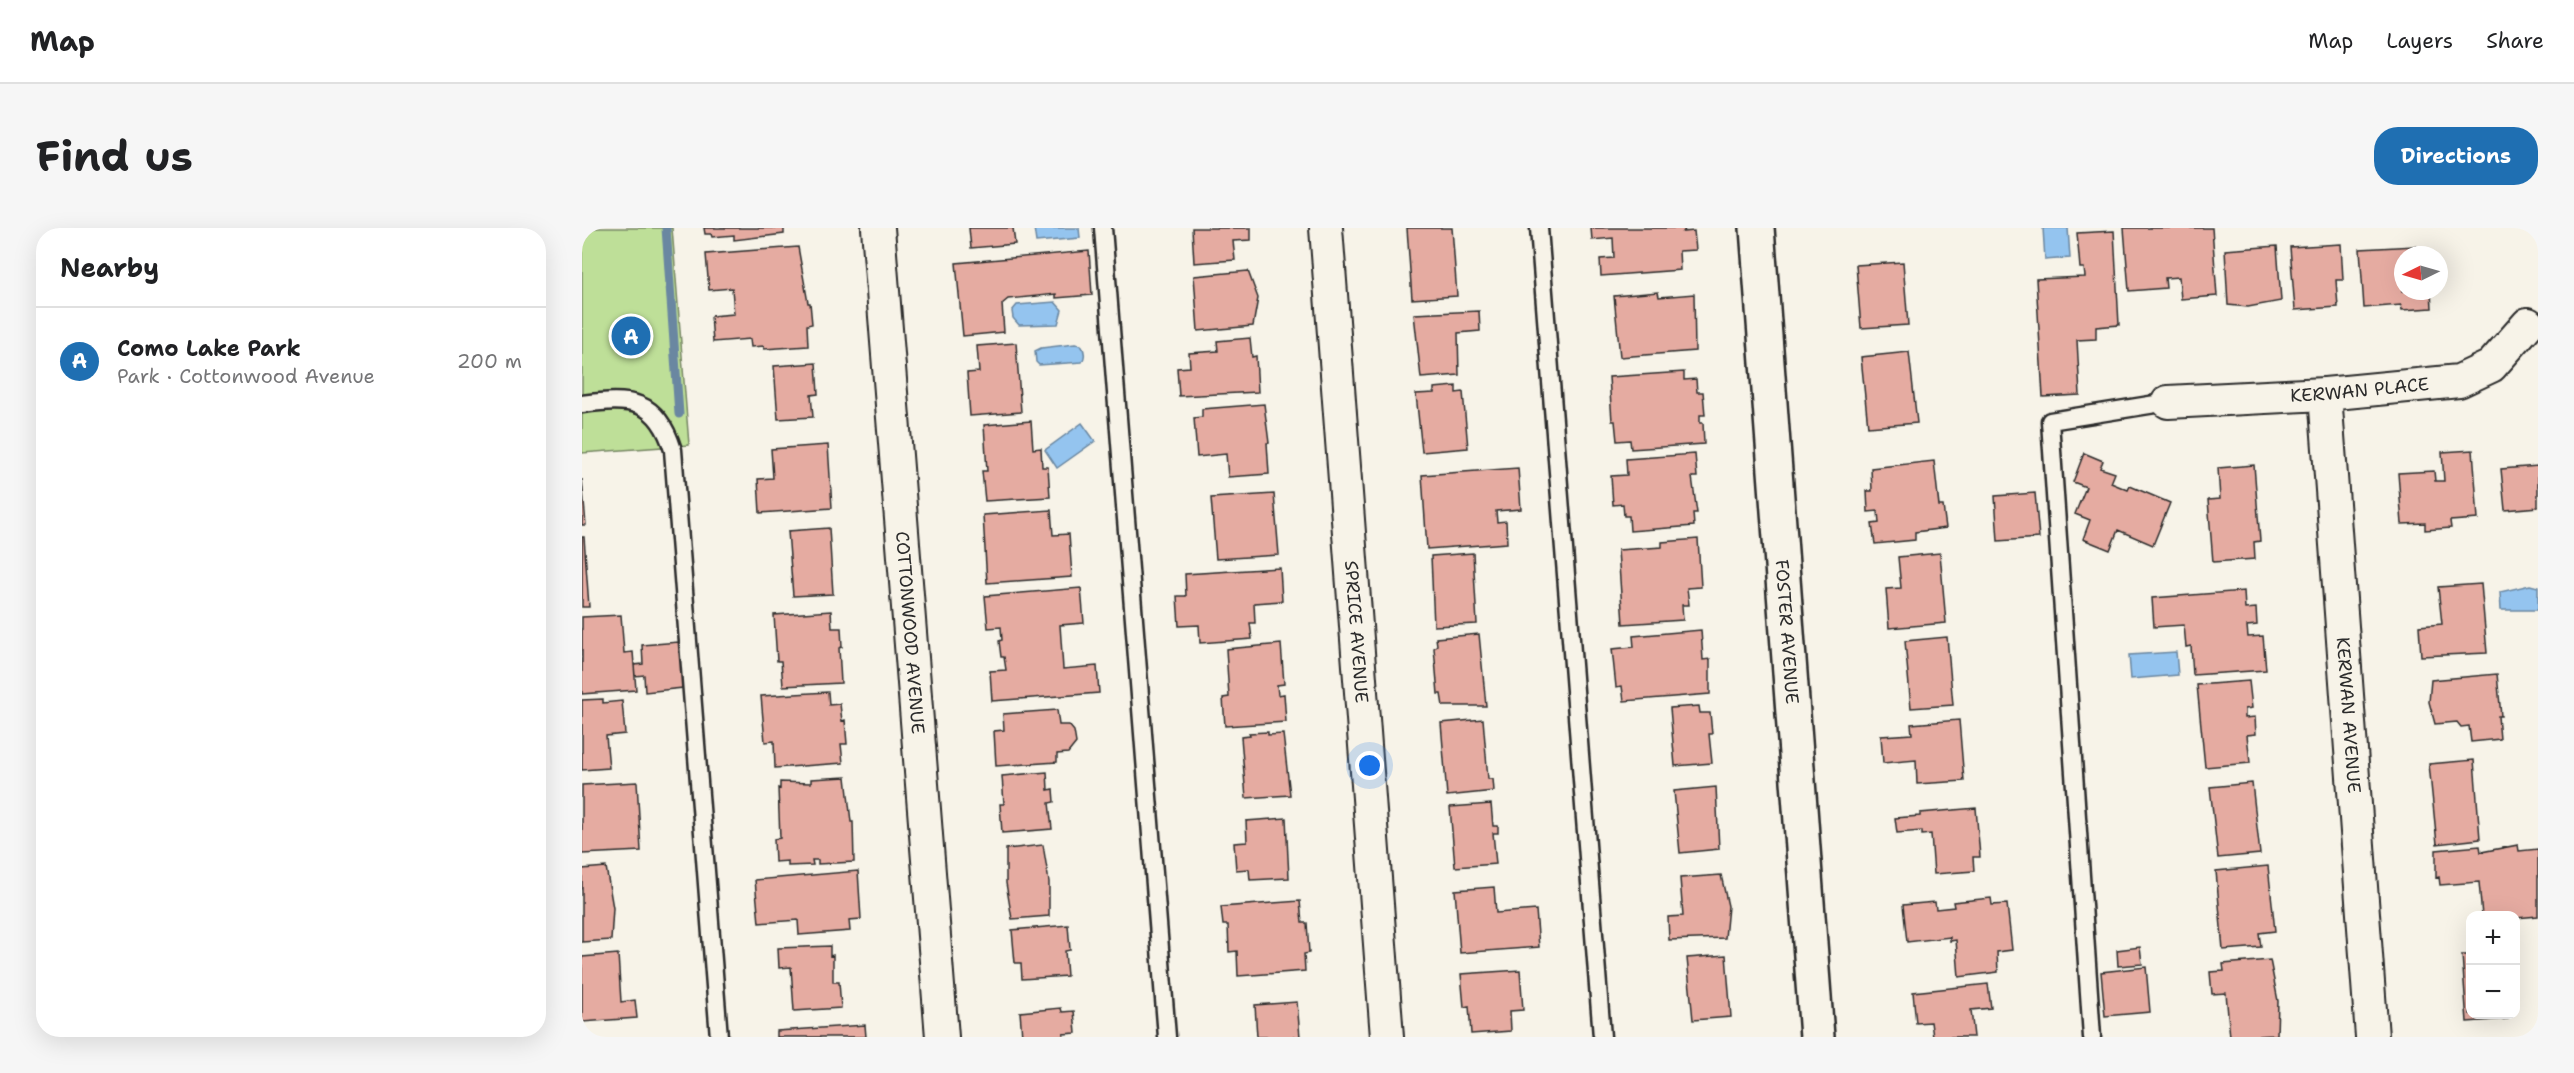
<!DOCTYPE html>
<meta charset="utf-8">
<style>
body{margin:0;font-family:"Shantell Sans",sans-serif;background:#f6f6f6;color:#202124}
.controls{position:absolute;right:18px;bottom:18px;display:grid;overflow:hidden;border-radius:12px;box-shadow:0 6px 24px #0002}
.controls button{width:54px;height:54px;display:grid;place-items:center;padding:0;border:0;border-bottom:2px solid #e0e0e0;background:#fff;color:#202124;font:30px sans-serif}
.compass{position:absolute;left:1812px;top:18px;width:54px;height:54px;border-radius:50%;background:#fff;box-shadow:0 6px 24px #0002;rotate:265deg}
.you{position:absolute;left:788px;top:538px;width:21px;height:21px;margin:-15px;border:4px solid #fff;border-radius:50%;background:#1a73e8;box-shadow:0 0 0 9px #1a73e833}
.badge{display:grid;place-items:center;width:39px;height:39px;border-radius:50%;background:#1f6fb2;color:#fff;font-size:20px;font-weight:700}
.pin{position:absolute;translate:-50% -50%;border:3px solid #fff;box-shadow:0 2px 6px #0006}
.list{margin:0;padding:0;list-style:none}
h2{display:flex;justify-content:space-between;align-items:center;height:78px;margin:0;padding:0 24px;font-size:26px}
h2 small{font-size:20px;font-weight:400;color:#757577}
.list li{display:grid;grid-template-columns:39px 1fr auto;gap:18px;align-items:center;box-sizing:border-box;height:108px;padding:0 24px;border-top:2px solid #e0e0e0}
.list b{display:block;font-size:22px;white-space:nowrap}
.list p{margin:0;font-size:20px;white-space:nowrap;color:#757577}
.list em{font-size:20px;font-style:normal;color:#757577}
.map{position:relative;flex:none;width:1956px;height:809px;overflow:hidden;border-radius:24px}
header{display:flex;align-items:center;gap:36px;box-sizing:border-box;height:84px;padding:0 30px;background:#fff;border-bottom:2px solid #e0e0e0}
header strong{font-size:28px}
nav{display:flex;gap:33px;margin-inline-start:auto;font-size:21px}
.intro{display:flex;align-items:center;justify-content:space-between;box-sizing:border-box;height:144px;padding:0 36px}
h1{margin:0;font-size:42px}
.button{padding:15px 27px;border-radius:24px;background:#1f6fb2;color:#fff;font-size:21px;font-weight:700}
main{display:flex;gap:36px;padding:0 36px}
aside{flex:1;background:#fff;border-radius:24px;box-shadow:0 6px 24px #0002}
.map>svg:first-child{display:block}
.green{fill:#bedf98;stroke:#748562;stroke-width:1.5}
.water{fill:#94c4ef;stroke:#6a87a1;stroke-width:1.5}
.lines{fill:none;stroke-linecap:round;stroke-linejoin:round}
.stream{stroke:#6a87a1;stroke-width:9}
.building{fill:#e5aba1;stroke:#2b2b2b;stroke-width:1.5}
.service-casing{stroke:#2b2b2b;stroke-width:21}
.minor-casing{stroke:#2b2b2b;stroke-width:36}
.tertiary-casing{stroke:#2b2b2b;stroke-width:38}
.service{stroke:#f7f3e8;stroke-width:16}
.minor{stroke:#f7f3e8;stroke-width:32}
.tertiary{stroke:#f7f3e8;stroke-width:33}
.labels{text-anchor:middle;stroke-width:5;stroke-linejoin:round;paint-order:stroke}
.street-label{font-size:18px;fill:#2b2b2b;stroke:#f7f3e8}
</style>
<header>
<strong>Map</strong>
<nav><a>Map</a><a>Layers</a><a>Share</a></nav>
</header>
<div class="intro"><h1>Find us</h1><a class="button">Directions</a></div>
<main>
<aside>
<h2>Nearby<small></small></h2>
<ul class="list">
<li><span class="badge">A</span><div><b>Como Lake Park</b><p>Park · Cottonwood Avenue</p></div><em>200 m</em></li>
</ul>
</aside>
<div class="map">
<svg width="1956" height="809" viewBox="0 0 1956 809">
<rect width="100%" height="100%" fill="#f7f3e8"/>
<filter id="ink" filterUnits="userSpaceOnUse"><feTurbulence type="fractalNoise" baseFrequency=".0167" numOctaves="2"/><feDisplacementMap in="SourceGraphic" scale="12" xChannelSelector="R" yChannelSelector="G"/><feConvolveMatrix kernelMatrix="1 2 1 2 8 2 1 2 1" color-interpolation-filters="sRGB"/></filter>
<g filter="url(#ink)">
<path class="green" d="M0 0H90L107 217 0 225Z"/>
<path class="water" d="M452 0H497L498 10 454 14Z
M1461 0H1486L1488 30 1463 32Z
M473 74 480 82 476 96 437 97 431 90 430 83 435 77Z
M493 116 499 117C503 123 504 128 500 134L457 137 454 134 453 123 459 120Z
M500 195 513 213 475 240 463 222Z
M1948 357 1956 359V382H1919L1918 364Z
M1594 424 1596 447 1549 451 1547 427Z"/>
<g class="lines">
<path class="stream" d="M84 0 97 186"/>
</g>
<path class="building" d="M122 0H202V6L152 12V7L130 9 129 6H123Z
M387 0H431L433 16 389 20Z
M610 0H669V12L651 13 653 32 612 35Z
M825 0H870L875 68 830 71Z
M1009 0H1104L1101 4 1112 3 1114 22 1097 23 1098 42 1019 48 1018 31 1032 30 1031 10 1010 12Z
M1542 0H1630L1635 68 1599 71 1597 49 1583 50 1584 60 1547 63Z
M1532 3 1537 97 1514 99V111L1495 112 1498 167 1461 169 1454 51 1503 49 1502 40H1498L1495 5Z
M1759 16 1761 52H1754L1756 79 1713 82 1708 19Z
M1695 18 1699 73 1666 79 1646 77 1643 22Z
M1833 18 1834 27H1821V63H1849L1850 80 1820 82 1819 77 1782 80 1778 21Z
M216 19 226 75H228L230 96 225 97 226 118 182 121V118L169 119 168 111 131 114 129 88 152 86 150 60 127 62 124 26Z
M507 23 510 67 474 70V66L426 71 420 76 422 104 381 108 374 35Z
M1321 34 1326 97 1279 100 1274 37Z
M666 43 676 70 671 98 616 103 612 48Z
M1076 64 1077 69 1112 66 1113 123 1038 129 1032 68Z
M897 83 898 103 876 105 877 147 839 150 832 86Z
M668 110 670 129 674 128 676 164 597 168 595 140 608 139 607 125 636 123 635 113Z
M434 115 439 184 388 188 385 145 397 144 395 118Z
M1327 124 1335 195 1286 199 1279 129Z
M234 135 236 166 229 167 231 189 196 191 192 138Z
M1102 144V152L1114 151 1115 164H1121L1123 187H1118V195H1121L1122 216 1049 221 1048 212 1035 213 1033 193H1030L1027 149Z
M874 158V165L881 164 886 220 840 224 834 166 852 165V160Z
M682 176 687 215H685L687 246 646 249 644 226 615 229 612 190 620 189V181Z
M449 193 451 221 459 220 460 239H466L468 269 403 273 400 243H405L402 197Z
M246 217 250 280 178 285 176 251 191 250 189 221Z
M1891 222 1896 291 1868 293 1869 300 1843 302V295L1820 296 1816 245 1852 243 1853 253H1862L1860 224Z
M1502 225 1521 233 1518 240 1533 245 1529 255 1546 262 1548 258 1588 275 1571 317 1536 302 1528 322 1501 311 1508 292 1493 286 1504 259 1491 254Z
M1113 226 1115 249H1110L1115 285H1111L1112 298 1048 303 1047 288H1042L1041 276 1031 277 1029 248 1045 247 1044 231Z
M1352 233 1357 278H1361L1364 300 1333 304V312L1293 316 1290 296 1297 295 1296 283 1286 284 1285 263H1290L1289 240Z
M1672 237 1678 313 1672 314 1673 331 1631 334 1626 272 1638 271 1636 240Z
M1956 238V279L1923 282 1919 241Z
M936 240 939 281 914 283 915 294 924 293 925 315 845 321 840 247Z
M0 251 4 297H0Z
M1453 265 1457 310 1416 313 1413 268Z
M692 266 697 327 634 331 629 270Z
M469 282 471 307 487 306 490 349 405 355 401 287Z
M247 300 251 366 211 368 206 303Z
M0 309H2L7 379H0Z
M1116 311 1119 359 1105 360 1107 377H1100L1101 392 1041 396 1036 322 1080 319V314Z
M891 325 895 396 852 398 849 328Z
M1358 325 1364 395 1307 400 1304 361 1319 360 1316 329Z
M698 340 700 373 672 375 673 395H668L670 411 618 415 617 397 597 398 595 368H604L603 346Z
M1899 356 1905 425 1839 428 1837 398 1860 396 1856 359Z
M499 360 502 395 478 397 481 441 515 438 517 465 410 473 408 443 424 442 422 429H419L417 413 420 412 419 399 406 400 403 368Z
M1662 363 1663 381 1674 380 1675 397 1665 398 1666 409 1681 408 1684 442 1611 447 1609 418 1604 419 1602 397 1572 399 1570 370Z
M249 383 250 400H259L260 419 257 420 259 455 201 458 199 433H195L192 387Z
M39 387 42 425 51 424 54 462 0 466V389Z
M1119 402 1121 432 1128 431V466L1042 473 1040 458 1034 459 1030 421 1052 419 1051 408Z
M897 406 904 478H861L859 466H856L852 420 855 417 854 410Z
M1365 409 1371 477 1329 480 1323 413Z
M97 414 101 460 63 464 62 447 53 448 52 437 61 436 60 417Z
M699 416 702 456 695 457 696 467 702 466 704 494 643 498 641 470 647 469 644 421Z
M1915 446 1919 488H1916L1918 511 1889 514 1887 498 1879 499 1875 494 1853 496 1847 474 1849 452Z
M1667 453 1670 480 1663 481V490L1673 489 1674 506 1665 507 1668 535 1623 539 1615 457Z
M246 464 247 477 258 476 260 493 263 492 265 516H259L261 535 193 540 192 513 183 514 179 468Z
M21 471V475L40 473 43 506 24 508 27 540 0 542V472Z
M1117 478 1118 485H1128L1130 506H1127L1130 535 1093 538 1088 480Z
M475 482 477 497H487L492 503 494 515 486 525 475 526V534L414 538 412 503 422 502 421 486Z
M901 491 906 551H911L912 563 865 568 859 495Z
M1377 492 1382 553 1335 556 1334 532 1301 535 1299 508 1330 506 1329 496Z
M686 504V507L701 506 708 567 664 570 659 509 668 508 667 505Z
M1892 532 1898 611 1855 616 1847 536Z
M465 544 466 562 471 561 472 574 467 575 470 601 420 605 418 576H422L420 548Z
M264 549 269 594H271L272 634 236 636V632H230L231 637 206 638V633L193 634 192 611 198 610 196 560 198 561V554L229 555V551Z
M55 554 59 623 0 626V557Z
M1670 555 1678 626 1636 630 1628 559Z
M1134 559 1137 621 1098 625 1092 563Z
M909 576 911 598H916V605H911L914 636 873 639 868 579Z
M1394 580 1398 629H1391L1392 643 1352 646 1349 606 1340 607V603L1315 605 1313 590 1338 588V585Z
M704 590 707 650 668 652 667 641 654 642 652 615 665 614 664 593Z
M461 617 467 654V688L430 691 424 655V621Z
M1936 617 1937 623 1956 621V688L1934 690V688H1900L1897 654 1858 657 1857 649 1854 650V622L1898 618 1899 624Z
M1686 638 1693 703 1677 705 1679 719 1641 722 1634 643Z
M24 639 31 680 29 712 0 714V641Z
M276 643 279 691 267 692 268 703 217 707 216 692 177 695 173 652Z
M1139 647 1146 678 1143 710 1087 712 1086 689 1101 688 1098 650Z
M912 659 914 685 954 682 957 719 878 725 873 662Z
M1409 670 1410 677 1425 676 1430 722 1415 724 1416 744 1377 749 1374 712 1368 713V709L1325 714 1321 677 1353 674 1354 681 1372 679 1371 674Z
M718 673 720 695H725L727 725 722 726 723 743 656 748 655 723 647 724 646 697H641L639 679Z
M486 697 488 722 483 723 485 748 440 751 439 735H433L430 702Z
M1886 711H1888V786H1926V791L1885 794 1880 727H1887Z
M248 718V728L251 727V754H257L259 780 212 783 209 739 197 740 196 720Z
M1558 719 1560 736 1536 738 1535 722Z
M36 726 39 774 53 772 55 790 0 794V729Z
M1144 727 1149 789 1111 792 1105 730Z
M1688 732 1696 773 1695 807 1648 809 1644 765 1630 766 1628 744 1642 743 1641 736Z
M1564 739 1568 784 1523 788 1519 744Z
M938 742 941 782 928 783 929 803 889 806 887 778 882 779 879 746Z
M1406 756 1409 780 1389 782 1392 809H1351L1349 794 1334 795 1331 764Z
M715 774 718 809H675L673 777Z
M479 780 480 784 492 783 494 805 481 806 482 809H434L440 808 438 784Z
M283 797 284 809H195V803Z"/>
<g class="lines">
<defs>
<path id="service" d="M521 0 585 809
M957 0 1020 809
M0 176C48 170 75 170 91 222L137 809
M1510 809 1468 193 1586 174"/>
<g id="minor">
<path id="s1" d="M296 0 360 809"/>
<path id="s2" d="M744 0 805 809"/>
<path id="s3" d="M1743 166 1790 809"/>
<path id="s4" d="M1586 174 1743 166 1877 153 1909 138 1946 96"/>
</g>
<g id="tertiary">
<path id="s5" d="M1175 0 1235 809"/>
</g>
</defs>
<use href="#service" class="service-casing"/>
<use href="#minor" class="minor-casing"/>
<use href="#tertiary" class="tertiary-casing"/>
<use href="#service" class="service"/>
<use href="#minor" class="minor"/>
<use href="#tertiary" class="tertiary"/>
</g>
</g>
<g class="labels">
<g class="street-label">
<text dy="6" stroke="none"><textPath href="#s4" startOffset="192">KERWAN PLACE</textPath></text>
<text dy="6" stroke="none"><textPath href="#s1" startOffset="406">COTTONWOOD AVENUE</textPath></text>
<text dy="6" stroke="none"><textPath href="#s2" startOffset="405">SPRICE AVENUE</textPath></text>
<text dy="6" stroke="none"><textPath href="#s5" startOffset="405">FOSTER AVENUE</textPath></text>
<text dy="6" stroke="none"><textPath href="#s3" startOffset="322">KERWAN AVENUE</textPath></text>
</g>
</g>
</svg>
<div class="controls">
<button>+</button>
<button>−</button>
</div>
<svg class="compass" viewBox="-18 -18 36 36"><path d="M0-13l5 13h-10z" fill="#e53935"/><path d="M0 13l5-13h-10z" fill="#757577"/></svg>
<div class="you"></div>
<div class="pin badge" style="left:49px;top:108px">A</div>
</div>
</main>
